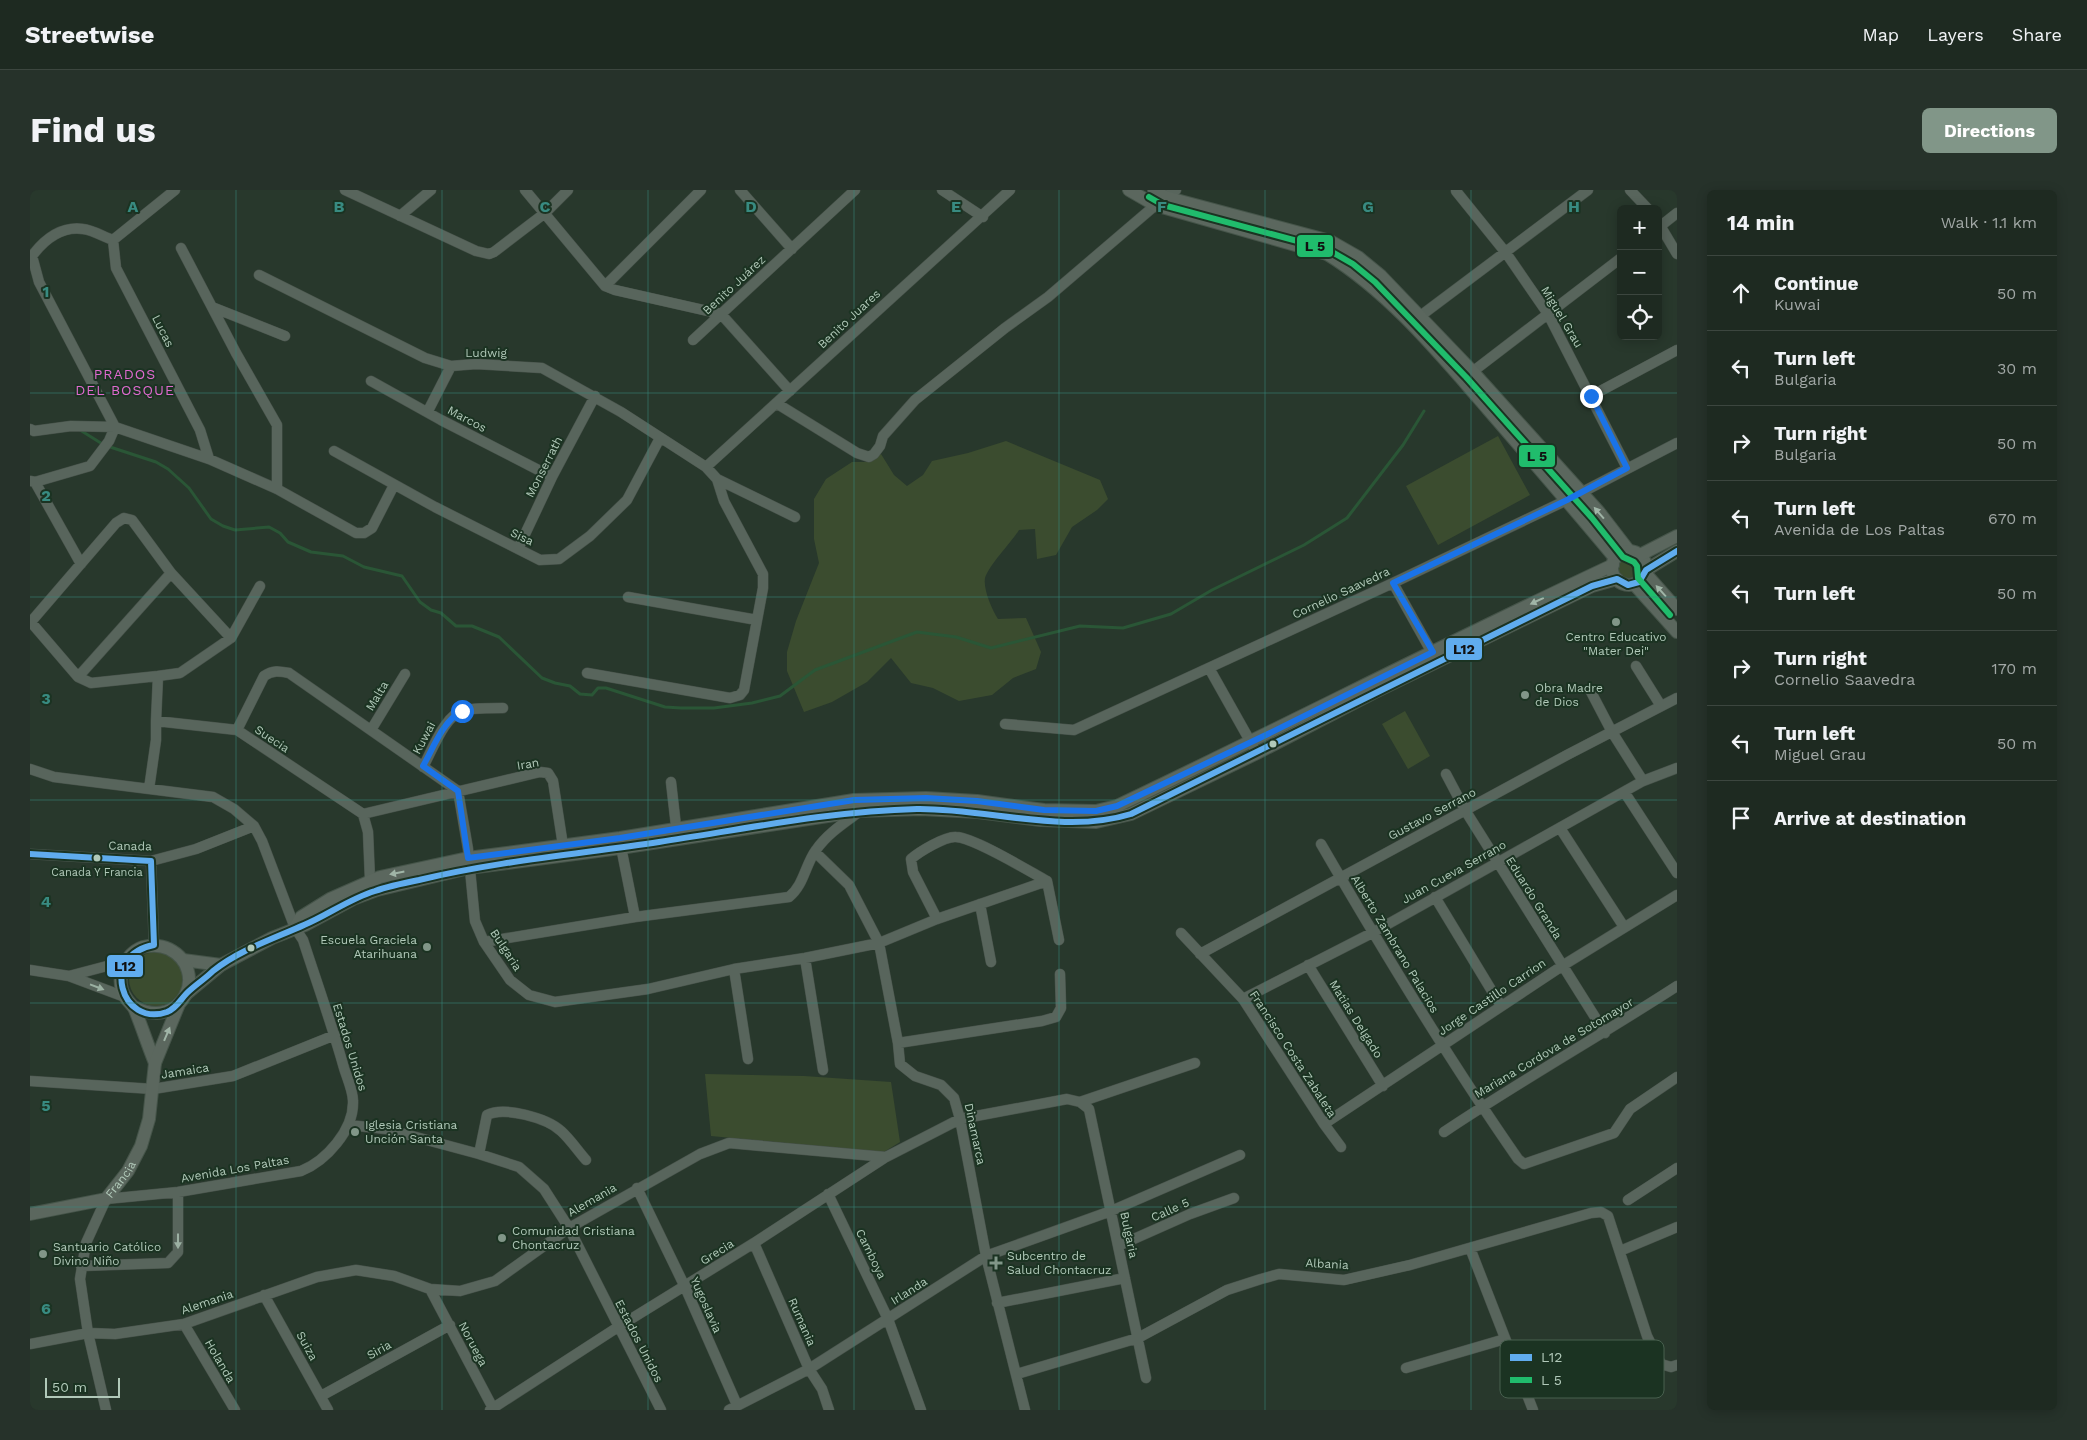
<!DOCTYPE html>
<meta charset="utf-8">
<style>
body{margin:0;font-family:"Work Sans",sans-serif;background:#26322a;color:#f1f3f6}
.controls{position:absolute;right:15px;top:15px;display:grid;overflow:hidden;border-radius:8px;box-shadow:0 2px 12px #0003}
.controls button{width:45px;height:45px;display:grid;place-items:center;padding:0;border:0;border-bottom:1px solid #3c463f;background:#1e2a21;color:#f1f3f6;font:25px sans-serif}
.scale{position:absolute;left:15px;bottom:12px;width:75px;box-sizing:border-box;padding-left:5px;border:2px solid #b1c9b9;border-top:0;font-size:14px;line-height:18px;white-space:nowrap;color:#b1c9b9;-webkit-text-stroke:4px #1b3322;paint-order:stroke}
.stop{position:absolute;width:15px;height:15px;margin:-11px;border:4px solid #1a73e8;border-radius:50%;background:#fff}
.stop.end{background:#1a73e8;border-color:#fff;box-shadow:0 1px 5px #0008}
.list{margin:0;padding:0;list-style:none}
h2{display:flex;justify-content:space-between;align-items:center;height:65px;margin:0;padding:0 20px;font-size:21px}
h2 small{font-size:16px;font-weight:400;color:#a1a7a5}
.list li{display:grid;grid-template-columns:32px 1fr auto;gap:15px;align-items:center;box-sizing:border-box;height:75px;padding:0 20px;border-top:1px solid #3c463f}
.list b{display:block;font-size:19px;white-space:nowrap}
.list p{margin:0;font-size:16px;white-space:nowrap;color:#a1a7a5}
.list em{font-size:16px;font-style:normal;color:#a1a7a5}
.icon{flex:none;width:28px;height:28px;fill:none;stroke:currentColor;stroke-width:2;stroke-linecap:round;stroke-linejoin:round}
.map{position:relative;flex:none;width:1647px;height:1220px;overflow:hidden;border-radius:8px}
header{display:flex;align-items:center;gap:30px;box-sizing:border-box;height:70px;padding:0 25px;background:#1e2a21;border-bottom:1px solid #3c463f}
header strong{font-size:24px}
nav{display:flex;gap:28px;margin-inline-start:auto;font-size:18px}
.intro{display:flex;align-items:center;justify-content:space-between;box-sizing:border-box;height:120px;padding:0 30px}
h1{margin:0;font-size:35px}
.button{padding:12px 22px;border-radius:8px;background:#819688;color:#fff;font-size:18px;font-weight:700}
main{display:flex;gap:30px;padding:0 30px}
aside{flex:1;background:#1e2a21;border-radius:8px;box-shadow:0 2px 12px #0003}
.map>svg:first-child{display:block}
.green{fill:#3b4c2f}
.lines{fill:none;stroke-linecap:round;stroke-linejoin:round}
.stream{stroke:#2a5636;stroke-width:3}
.minor-casing{stroke:#47524a;stroke-width:11}
.major-casing{stroke:#455449;stroke-width:14}
.minor{stroke:#58655c;stroke-width:10}
.major{stroke:#5b675e;stroke-width:12}
.bus-1-casing{stroke:#1b3322;stroke-width:10}
.bus-2-casing{stroke:#1b3322;stroke-width:10}
.bus-1{stroke:#60acee;stroke-width:6}
.bus-2{stroke:#20bc6c;stroke-width:6}
.oneway{fill:#a0b5a7}
.oneway2{fill:#9bb0a2}
.route{stroke:#1a73e8;stroke-width:6}
.grid{fill:none;stroke:#388b81;stroke-width:1;stroke-opacity:0.55}
.poi-dot{fill:#819688;stroke:#1b3322;stroke-width:2}
.bus-dot{fill:#b1c9b9;stroke:#1b3322;stroke-width:2}
.labels{text-anchor:middle;stroke-width:4;stroke-linejoin:round;paint-order:stroke}
.bus-label{font-size:11px;fill:#b1c9b9;stroke:#1b3322}
.street-label{font-size:12px;fill:#b1c9b9;stroke:#1b3322}
.poi-label{font-size:12px;fill:#b1c9b9;stroke:#1b3322;text-anchor:start}
.neighbourhood-label{font-size:14px;letter-spacing:1px;fill:#e06ad0;stroke:#1b3322}
.key{fill:#1b3322;stroke:#48604f;stroke-width:1}
.key-label{font-size:14px;fill:#b1c9b9}
.grid-label{font-size:16px;text-anchor:middle;font-weight:bold;fill:#388b81;stroke:#1b3322;stroke-width:4;stroke-linejoin:round;paint-order:stroke}
.line-badge{stroke:#1b3322;stroke-width:2}
.pale-badge-label{font-size:14px;text-anchor:middle;font-weight:bold;fill:#111}
</style>
<header>
<strong>Streetwise</strong>
<nav><a>Map</a><a>Layers</a><a>Share</a></nav>
</header>
<div class="intro"><h1>Find us</h1><a class="button">Directions</a></div>
<main>
<div class="map">
<svg width="1647" height="1220" viewBox="0 0 1647 1220">
<rect width="100%" height="100%" fill="#28382c"/>
<path class="green" d="M1468 246 1500 305 1408 355 1376 296Z
M976 251 1070 290 1078 309 1067 320 1042 337 1026 365 1007 369 1005 339 989 340C981 353 959 375 955 388 953 399 962 420 968 429L996 428 1011 462 1006 479 983 488 962 505 929 511 903 498 881 493 861 468 837 492 802 512 774 522 757 481V462L766 431 789 373 784 349V309L796 289 822 272H837L851 264 864 285 877 296 893 285 902 271 938 263Z
M1587 378a13 13 0 1 1 26 0a13 13 0 1 1-26 0Z
M1375 521 1400 566 1378 579 1352 534Z
M99 789a27 27 0 1 1 54 0a27 27 0 1 1-54 0Z
M675 884 774 886 861 892 870 952 854 962 681 946Z"/>
<g class="lines">
<path class="stream" d="M50 240 74 255 126 272 138 279 159 298 181 329 193 336 205 340 239 337 250 343 258 352 281 362 313 366 334 377 372 386 390 412 401 420 411 423 426 436H442L469 447 512 488 525 493 540 496 550 504 562 505 568 498H576L635 517 651 518H684L722 513 750 506 785 480 887 442 926 447 961 458 1050 436 1093 438 1141 424 1182 400 1274 355 1317 328 1373 255 1394 221"/>
<defs>
<path id="minor" d="M145 0 83 50C74 47 63 40 53 39 31 36 14 50 2 66L9 92 85 237 179 269 247 299 326 343H334L342 338 364 295
M315 0 446 61 459 64 464 62 515 23 538 0
M495 0 575 96 585 100 691 124 760 201
M710 0 762 59
M912 0 953 27
M1600 0 1618 19
M1426 1 1476 63 1518 124 1597 278
M370 26 401 0
M1628 32 1647 64
M1628 38 1647 23
M83 50 86 78 170 240 179 269
M151 58 206 163 247 235V299
M229 85 395 168 421 176 446 174 512 178 591 222 676 277 687 289 765 327
M575 96 671 0
M182 117 255 146
M1385 130 1558 0
M663 150 825 0
M1437 186 1591 68
M341 191 411 230 522 287
M1561 206 1647 160
M746 213 827 263 839 267 844 264 850 256 853 246 885 210 975 138 1018 107 1135 7 1146 0
M398 221 421 176
M0 239 4 241 41 236 85 237 79 251 60 276 5 292 0 291
M304 261 405 317 510 370 529 369 560 346 597 310 630 248
M676 277 980 0
M5 292 51 374
M488 359 522 287 565 206
M1363 393 1405 468
M598 407 727 430
M0 431 48 487 61 493 128 486 126 531
M0 433 86 333 94 328 102 330 141 383 201 448
M1606 476 1631 516
M1179 478 1224 558
M557 483 700 508 710 505 714 500 733 398V384L694 311 687 289
M128 486 150 483 201 448 230 396
M48 487 141 383
M1560 500 1582 542 1613 591
M975 534 1044 540 1363 393 1537 310 1647 253
M207 540 234 486C243 480 249 481 259 483L428 601 438 659 445 731 454 752 480 790 499 805 525 812 618 799 704 779 775 768 849 753 907 729 1017 691
M341 540 375 484
M393 577C402 561 415 524 434 520 446 518 460 518 473 518
M0 579 24 587 183 607 204 619 224 636 232 651 265 738 273 750C287 793 302 835 314 878 317 888 323 901 323 911 324 940 296 971 271 981L148 1002 76 1009 56 1053 50 1089 58 1143 76 1220
M1416 584 1435 620 1575 843
M641 592 647 645
M119 599 126 550V531L207 540 333 624 338 642 340 690
M1595 603 1647 683
M333 624 510 582 518 583 523 591 534 662
M1530 638 1594 737
M590 652 605 727
M1291 654C1353 761 1417 867 1488 969L1494 974 1584 943 1600 919 1647 887
M785 662 819 695 849 753 868 853 870 874 885 886 911 895 924 908 930 929 956 1066 995 1220
M0 664 121 671 166 659 224 636
M121 671 124 755
M1017 691 1029 750
M1405 707 1471 816
M950 714 961 772
M907 729 883 682 881 669C889 662 915 646 926 647 945 648 997 680 1017 691
M1151 743 1213 809 1294 934 1311 957
M454 752 605 727 759 707C774 695 775 675 786 660 797 644 814 633 829 622
M1170 764 1537 565 1647 508
M775 768 793 880
M1278 775 1353 896
M704 779 718 869
M0 780 39 786 95 807
M39 786 96 771
M1213 809 1342 743 1613 591 1647 578
M868 853 1012 831 1026 827 1031 818 1030 784
M0 891 123 899 203 886 305 845
M1050 912 1059 919 1116 1188
M1294 934 1532 776 1647 705
M319 935 356 939 449 964 489 977 514 999 539 1038 631 1220
M1414 942C1490 891 1570 846 1647 796
M449 964 457 925C474 916 517 928 531 941 540 949 548 961 556 970
M607 998 655 1097 707 1215
M798 1004 858 1129 891 1220
M1598 1010 1647 978
M724 1053 779 1179 792 1199 799 1220
M1088 1056 1160 1024 1204 1008
M1440 1058 1503 1220
M1590 1061 1647 1037
M51 1076 138 1073 148 1062V1002
M400 1099 464 1220
M234 1105 298 1220
M967 1113 1095 1088
M154 1134 205 1220
M0 1154 58 1143 85 1144 154 1134 287 1087 326 1080 364 1086 400 1099 430 1101 465 1091 539 1038 670 964 699 953 856 967
M1376 1178 1475 1149
M987 1184 1108 1148 1197 1100 1231 1089 1249 1084 1314 1090 1380 1075 1561 1023 1571 1022 1578 1026 1617 1146 1631 1174 1641 1177 1647 1175
M291 1206 420 1135
M460 1220 588 1137 724 1053 856 967 930 929 1037 909 1050 912 1165 873
M699 1220 779 1179 956 1066 1081 1021 1210 965"/>
<g id="major">
<path d="M1099 0 1125 15 1297 64C1357 101 1404 157 1450 210 1495 262 1541 315 1585 368"/>
<path d="M1124 0 1135 7 1300 51 1328 67 1351 86 1442 181 1569 322 1599 361"/>
<circle cx="1599" cy="378" r="17"/>
<path d="M1610 365 1647 346"/>
<path d="M1616 380 1647 361"/>
<path d="M1615 383 1647 419"/>
<path d="M1604 394 1647 442"/>
<path d="M265 738 271 727 300 709 350 687 438 668 590 648 824 610 896 608 947 611 1014 620 1066 621 1087 616C1253 537 1416 453 1583 375"/>
<path d="M153 770 191 775"/>
<path d="M156 804 191 775 242 748 275 735 323 709 347 700 439 678 590 658 830 621 891 619 948 622 1011 630 1066 632 1101 624 1227 563 1343 503 1562 396 1587 389"/>
<path d="M104 817C153 842 180 780 139 759 131 755 122 755 113 757 94 764 84 790 96 808 98 812 103 815 105 820 112 837 118 856 125 873"/>
<path id="s1" d="M0 1024 76 1009 98 981 111 956 119 929 125 873 149 814"/>
</g>
</defs>
<use href="#minor" class="minor-casing"/>
<use href="#major" class="major-casing"/>
<use href="#minor" class="minor"/>
<use href="#major" class="major"/>
<defs>
<path id="bus-1" d="M0 664 121 671 124 755C69 765 91 838 137 822 147 818 150 810 157 803 165 795 175 789 183 781 209 760 243 749 274 735 298 725 319 709 345 701 359 696 374 693 389 690 468 671 549 664 629 652 715 639 801 621 887 619 958 618 1033 645 1101 624 1255 549 1408 471 1562 396L1587 389 1598 395 1609 392 1616 380 1647 361"/>
<path id="bus-2" d="M1119 7 1133 15 1297 59 1323 74 1345 92 1436 187 1562 328 1593 367 1604 372 1607 376 1608 388 1640 425"/>
</defs>
<use href="#bus-1" class="bus-1-casing"/>
<use href="#bus-2" class="bus-2-casing"/>
<use href="#bus-1" class="bus-1"/>
<use href="#bus-2" class="bus-2"/>
</g>
<defs><path id="oneway-solid" d="M-6-.8H1V-3.2L6.5 0L1 3.2V.8H-6Z" transform="scale(1.25)"/></defs>
<g class="oneway">
<use href="#oneway-solid" transform="translate(1569 323) rotate(-131)"/>
<use href="#oneway-solid" transform="translate(1631 401) rotate(-132)"/>
<use href="#oneway-solid" transform="translate(1507 411) rotate(155)"/>
<use href="#oneway-solid" transform="translate(367 683) rotate(169)"/>
<use href="#oneway-solid" transform="translate(137 844) rotate(-67)"/>
</g>
<g class="oneway2">
<use href="#oneway-solid" transform="translate(67 797) rotate(21)"/>
<use href="#oneway-solid" transform="translate(148 1051) rotate(90)"/>
</g>
<g class="lines">
<path class="route" d="M432 521C412 532 404 557 393 576L428 601 438 668 590 648 824 610 896 608 947 611 1014 620 1066 621 1087 616 1238 544 1403 462 1363 393 1537 310 1597 278 1561 206"/>
</g>
<path class="grid" d="M206 0V1220M412 0V1220M618 0V1220M824 0V1220M1029 0V1220M1235 0V1220M1441 0V1220M0 203H1647M0 407H1647M0 610H1647M0 813H1647M0 1017H1647"/>
<g class="poi-dot">
<circle cx="1586" cy="432" r="5"/>
<circle cx="1495" cy="505" r="5"/>
<circle cx="397" cy="757" r="5"/>
<circle cx="325" cy="942" r="5"/>
<circle cx="472" cy="1048" r="5"/>
<circle cx="13" cy="1064" r="5"/>
<path d="M963.5 1065.5h5v5h5v5h-5v5h-5v-5h-5v-5h5z"/>
</g>
<g class="bus-dot">
<circle cx="1243" cy="554" r="4.5"/>
<circle cx="67" cy="668" r="4.5"/>
<circle cx="221" cy="758" r="4.5"/>
</g>
<g class="labels">
<g class="bus-label">
<text x="67" y="686">Canada Y Francia</text>
</g>
<g class="street-label">
<text transform="translate(704 95) rotate(-43)" y="4">Benito Juárez</text>
<text transform="translate(1532 127) rotate(59)" y="4">Miguel Grau</text>
<text transform="translate(819 129) rotate(-43)" y="4">Benito Juares</text>
<text transform="translate(133 141) rotate(63)" y="4">Lucas</text>
<text x="456" y="167">Ludwig</text>
<text transform="translate(437 229) rotate(28)" y="4">Marcos</text>
<text transform="translate(514 277) rotate(-63)" y="4">Monserrath</text>
<text transform="translate(492 347) rotate(26)" y="4">Sisa</text>
<text transform="translate(1311 403) rotate(-25)" y="4">Cornelio Saavedra</text>
<text transform="translate(347 506) rotate(-59)" y="4">Malta</text>
<text transform="translate(394 548) rotate(-62)" y="4">Kuwai</text>
<text transform="translate(242 549) rotate(34)" y="4">Suecia</text>
<text transform="translate(498 574) rotate(-9)" y="4">Iran</text>
<text transform="translate(1402 624) rotate(-28)" y="4">Gustavo Serrano</text>
<text transform="translate(100 656) rotate(1)" y="4">Canada</text>
<text transform="translate(1424 682) rotate(-29)" y="4">Juan Cueva Serrano</text>
<text transform="translate(1504 708) rotate(58)" y="4">Eduardo Granda</text>
<text transform="translate(1365 754) rotate(59)" y="4">Alberto Zambrano Palacios</text>
<text transform="translate(476 760) rotate(57)" y="4">Bulgaria</text>
<text transform="translate(1462 807) rotate(-34)" y="4">Jorge Castillo Carrion</text>
<text transform="translate(1326 829) rotate(58)" y="4">Matias Delgado</text>
<text transform="translate(320 857) rotate(73)" y="4">Estados Unidos</text>
<text transform="translate(1524 858) rotate(-31)" y="4">Mariana Cordova de Sotomayor</text>
<text transform="translate(1263 864) rotate(57)" y="4">Francisco Costa Zabaleta</text>
<text transform="translate(155 881) rotate(-9)" y="4">Jamaica</text>
<text transform="translate(945 944) rotate(78)" y="4">Dinamarca</text>
<text transform="translate(205 979) rotate(-10)" y="4">Avenida Los Paltas</text>
<text dy="4" stroke="none"><textPath href="#s1" startOffset="102">Francia</textPath></text>
<text transform="translate(562 1010) rotate(-30)" y="4">Alemania</text>
<text transform="translate(1140 1020) rotate(-24)" y="4">Calle 5</text>
<text transform="translate(1099 1045) rotate(78)" y="4">Bulgaria</text>
<text transform="translate(687 1062) rotate(-32)" y="4">Grecia</text>
<text transform="translate(841 1064) rotate(64)" y="4">Camboya</text>
<text transform="translate(1297 1074) rotate(3)" y="4">Albania</text>
<text transform="translate(879 1101) rotate(-32)" y="4">Irlanda</text>
<text transform="translate(177 1112) rotate(-19)" y="4">Alemania</text>
<text transform="translate(676 1115) rotate(66)" y="4">Yugoslavia</text>
<text transform="translate(772 1132) rotate(66)" y="4">Rumania</text>
<text transform="translate(609 1151) rotate(63)" y="4">Estados Unidos</text>
<text transform="translate(443 1154) rotate(62)" y="4">Noruega</text>
<text transform="translate(277 1156) rotate(61)" y="4">Suiza</text>
<text transform="translate(349 1160) rotate(-29)" y="4">Siria</text>
<text transform="translate(190 1171) rotate(60)" y="4">Holanda</text>
</g>
<g class="poi-label">
<text x="1586" y="451" text-anchor="middle">Centro Educativo<tspan x="1586" dy="14">"Mater Dei"</tspan></text>
<text x="1505" y="502">Obra Madre<tspan x="1505" dy="14">de Dios</tspan></text>
<text x="387" y="754" text-anchor="end">Escuela Graciela<tspan x="387" dy="14">Atarihuana</tspan></text>
<text x="335" y="939">Iglesia Cristiana<tspan x="335" dy="14">Unción Santa</tspan></text>
<text x="482" y="1045">Comunidad Cristiana<tspan x="482" dy="14">Chontacruz</tspan></text>
<text x="23" y="1061">Santuario Católico<tspan x="23" dy="14">Divino Niño</tspan></text>
<text x="977" y="1070">Subcentro de<tspan x="977" dy="14">Salud Chontacruz</tspan></text>
</g>
<g class="neighbourhood-label">
<text x="95" y="189">PRADOS<tspan x="95" dy="16">DEL BOSQUE</tspan></text>
</g>
</g>
<rect x="1470" y="1150" width="164" height="58" rx="8" class="key"/>
<rect x="1480" y="1164" width="22" height="7" fill="#60acee"/>
<rect x="1480" y="1187" width="22" height="6" fill="#20bc6c"/>
<g class="key-label">
<text x="1511" y="1172">L12</text>
<text x="1511" y="1195">L 5</text>
</g>
<g class="grid-label">
<text x="103" y="22">A</text>
<text x="309" y="22">B</text>
<text x="515" y="22">C</text>
<text x="721" y="22">D</text>
<text x="926" y="22">E</text>
<text x="1132" y="22">F</text>
<text x="1338" y="22">G</text>
<text x="1544" y="22">H</text>
<text x="16" y="107">1</text>
<text x="16" y="311">2</text>
<text x="16" y="514">3</text>
<text x="16" y="717">4</text>
<text x="16" y="921">5</text>
<text x="16" y="1124">6</text>
</g>
<g class="line-badge">
<rect x="1266" y="44" width="38" height="24" rx="5" fill="#20bc6c"/>
<rect x="1488" y="254" width="38" height="24" rx="5" fill="#20bc6c"/>
<rect x="1415" y="447" width="38" height="24" rx="5" fill="#60acee"/>
<rect x="76" y="764" width="38" height="24" rx="5" fill="#60acee"/>
</g>
<g class="pale-badge-label">
<text x="1285" y="61">L 5</text>
<text x="1507" y="271">L 5</text>
<text x="1434" y="464">L12</text>
<text x="95" y="781">L12</text>
</g>
</svg>
<div class="controls">
<button>+</button>
<button>−</button>
<button><svg class="icon" aria-label="locate" viewBox="0 0 24 24"><circle cx="12" cy="12" r="6"/><path d="M12 2v4M12 18v4M2 12h4M18 12h4"/></svg></button>
</div>
<div class="scale">50 m</div>
<div class="stop" style="left:432px;top:521px"></div>
<div class="stop end" style="left:1561px;top:206px"></div>
</div>
<aside>
<h2>14 min<small>Walk · 1.1 km</small></h2>
<ul class="list">
<li><svg class="icon" aria-label="ahead" viewBox="0 0 24 24"><path d="M12 20V5M6 11l6-6 6 6"/></svg><div><b>Continue</b><p>Kuwai</p></div><em>50 m</em></li>
<li><svg class="icon" aria-label="left" viewBox="0 0 24 24"><path d="M17 20v-9H6M10 6l-5 5 5 5"/></svg><div><b>Turn left</b><p>Bulgaria</p></div><em>30 m</em></li>
<li><svg class="icon" aria-label="right" viewBox="0 0 24 24"><path d="M7 20v-9h11M14 6l5 5-5 5"/></svg><div><b>Turn right</b><p>Bulgaria</p></div><em>50 m</em></li>
<li><svg class="icon" aria-label="left" viewBox="0 0 24 24"><path d="M17 20v-9H6M10 6l-5 5 5 5"/></svg><div><b>Turn left</b><p>Avenida de Los Paltas</p></div><em>670 m</em></li>
<li><svg class="icon" aria-label="left" viewBox="0 0 24 24"><path d="M17 20v-9H6M10 6l-5 5 5 5"/></svg><div><b>Turn left</b></div><em>50 m</em></li>
<li><svg class="icon" aria-label="right" viewBox="0 0 24 24"><path d="M7 20v-9h11M14 6l5 5-5 5"/></svg><div><b>Turn right</b><p>Cornelio Saavedra</p></div><em>170 m</em></li>
<li><svg class="icon" aria-label="left" viewBox="0 0 24 24"><path d="M17 20v-9H6M10 6l-5 5 5 5"/></svg><div><b>Turn left</b><p>Miguel Grau</p></div><em>50 m</em></li>
<li><svg class="icon" aria-label="arrive" viewBox="0 0 24 24"><path d="M6 21V4h12l-3 4 3 4H6"/></svg><div><b>Arrive at destination</b></div></li>
</ul>
</aside>
</main>
